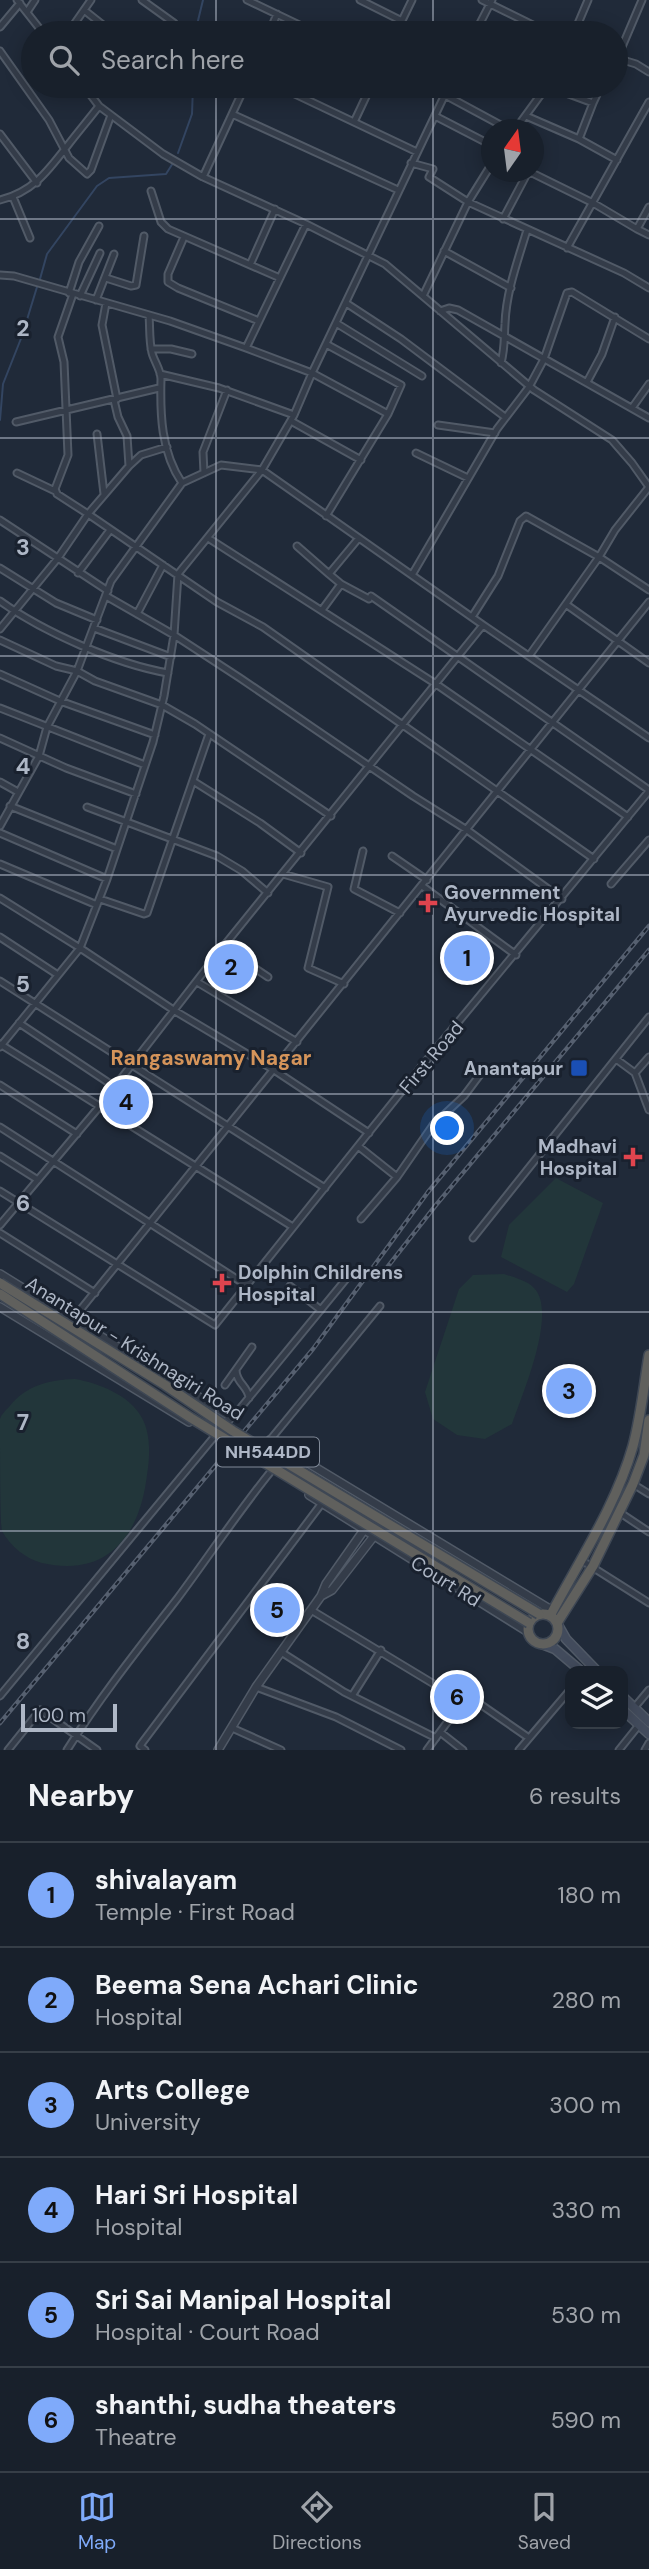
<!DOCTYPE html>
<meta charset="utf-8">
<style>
body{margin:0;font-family:"DM Sans",sans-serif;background:#252d37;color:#f1f3f6}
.controls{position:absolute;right:21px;bottom:21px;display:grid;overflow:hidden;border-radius:14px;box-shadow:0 4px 18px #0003}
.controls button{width:63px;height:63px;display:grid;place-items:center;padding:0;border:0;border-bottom:2px solid #363e47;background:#18202b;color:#f1f3f6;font:35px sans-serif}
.compass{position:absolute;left:481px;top:119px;width:63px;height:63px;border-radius:50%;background:#18202b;box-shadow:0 4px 18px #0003;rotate:14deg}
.scale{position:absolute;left:21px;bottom:18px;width:96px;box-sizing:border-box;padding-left:7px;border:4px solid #aeb7c6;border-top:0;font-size:19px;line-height:24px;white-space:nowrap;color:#aeb7c6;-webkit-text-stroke:5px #19212e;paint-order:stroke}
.you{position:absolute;left:448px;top:1129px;width:24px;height:24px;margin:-18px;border:5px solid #fff;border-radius:50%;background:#1a73e8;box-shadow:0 0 0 10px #1a73e833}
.badge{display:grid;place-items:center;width:46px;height:46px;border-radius:50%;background:#7faafa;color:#111;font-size:23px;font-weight:700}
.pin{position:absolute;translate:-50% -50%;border:4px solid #fff;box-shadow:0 2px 7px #0006}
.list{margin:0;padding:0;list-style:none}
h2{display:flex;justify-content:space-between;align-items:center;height:91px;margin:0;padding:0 28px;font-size:30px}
h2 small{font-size:23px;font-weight:400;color:#9fa3a9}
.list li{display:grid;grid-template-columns:46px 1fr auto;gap:21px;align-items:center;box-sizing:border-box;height:105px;padding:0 28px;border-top:2px solid #363e47}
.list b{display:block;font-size:26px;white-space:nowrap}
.list p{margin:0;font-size:23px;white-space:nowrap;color:#9fa3a9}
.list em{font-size:23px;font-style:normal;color:#9fa3a9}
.icon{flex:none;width:38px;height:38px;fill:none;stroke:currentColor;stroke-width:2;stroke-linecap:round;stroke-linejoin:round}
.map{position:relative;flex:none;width:649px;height:1750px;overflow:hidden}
.search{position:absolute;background:#18202b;box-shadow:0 4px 18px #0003;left:21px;right:21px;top:21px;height:77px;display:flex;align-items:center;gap:18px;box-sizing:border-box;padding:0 24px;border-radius:38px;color:#9fa3a9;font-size:26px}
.sheet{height:721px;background:#18202b}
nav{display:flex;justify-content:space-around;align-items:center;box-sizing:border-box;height:98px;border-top:2px solid #363e47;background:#18202b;font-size:19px;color:#9fa3a9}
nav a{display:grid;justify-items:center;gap:4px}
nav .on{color:#7faafa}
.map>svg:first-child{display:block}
.green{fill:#22363a}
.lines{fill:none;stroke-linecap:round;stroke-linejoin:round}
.stream{stroke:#334561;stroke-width:2}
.minor-casing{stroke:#515a67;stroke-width:9}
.tertiary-casing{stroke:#515a67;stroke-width:10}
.secondary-casing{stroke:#515a67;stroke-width:11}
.trunk-casing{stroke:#3e4754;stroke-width:12}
.minor{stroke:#343c49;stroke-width:5}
.tertiary{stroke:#343c49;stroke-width:7}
.secondary{stroke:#424b5c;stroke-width:8}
.trunk{stroke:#60605d;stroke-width:9}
.rail-casing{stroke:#566070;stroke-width:4.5}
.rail{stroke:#19212e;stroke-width:2;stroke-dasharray:5;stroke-linecap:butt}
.trunk-bridge-casing{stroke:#3e4754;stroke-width:12;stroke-linecap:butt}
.trunk-bridge{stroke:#60605d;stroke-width:9}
.grid{fill:none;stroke:#aeb7c6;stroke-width:2;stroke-opacity:0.55}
.health-dot{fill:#e0444e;stroke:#19212e;stroke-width:2.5}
.transit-dot{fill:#1a4fb4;stroke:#19212e;stroke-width:2.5}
.labels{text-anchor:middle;stroke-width:6;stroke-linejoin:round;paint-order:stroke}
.shield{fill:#19212e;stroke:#818a98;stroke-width:2}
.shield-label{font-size:18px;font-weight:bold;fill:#aeb7c6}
.poi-label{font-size:19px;font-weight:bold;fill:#aeb7c6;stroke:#19212e;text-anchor:start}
.street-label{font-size:19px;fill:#aeb7c6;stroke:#19212e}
.neighbourhood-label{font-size:21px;font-weight:bold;fill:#d5945a;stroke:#19212e}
.grid-label{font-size:23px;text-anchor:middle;font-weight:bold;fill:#aeb7c6;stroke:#19212e;stroke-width:6;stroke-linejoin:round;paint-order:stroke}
</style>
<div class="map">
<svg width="649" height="1750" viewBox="0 0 649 1750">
<rect width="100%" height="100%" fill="#202a39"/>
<path class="green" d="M556 1178 603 1203 574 1284 567 1292 501 1257 509 1225Z
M504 1274C513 1277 528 1281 534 1288 558 1312 522 1395 512 1424L485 1439 457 1435 433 1419 425 1392 459 1289 473 1275Z
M75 1379C98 1383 130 1395 142 1418 151 1434 150 1457 147 1475 140 1535 108 1578 42 1563 26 1559 10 1546 2 1531 0 1526 0 1428 0 1419 1 1415 6 1410 9 1407 26 1385 49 1380 75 1379Z"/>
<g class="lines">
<path class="stream" d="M195 33 203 0
M178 153 192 114 193 86
M40 279 47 254 97 186 109 178 166 174 173 163
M0 420 3 384 22 336 37 287"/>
<defs>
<path id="minor" d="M17 0 43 33
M142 0 174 23
M247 0 316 33
M360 0 402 21
M482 0 549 33
M84 10 113 33
M27 12 35 0
M0 27 20 3
M68 33 91 0
M269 33 277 14
M396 33 412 0
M475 33 492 0
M574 33 588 0
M0 51 49 120 69 158 87 174 91 170 111 115
M616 58 636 64 649 72
M616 61 642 0
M84 86 99 106 163 154 203 177 306 224 385 264 534 390 612 440 632 463 649 487
M278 86 417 152
M547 86 593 103 601 86
M445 95 510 130
M232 114 398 190
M435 116 491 145
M526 116 579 139 617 160
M354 122 371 86
M515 130 547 86
M0 134 37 183
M579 139 593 103
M411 163 433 169 429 177 468 202 624 273 649 288
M530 172 593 203 637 229 649 207
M203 177 245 86
M151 191 161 222 168 229 280 278
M13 197 30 238
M0 200C33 192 48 171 68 145 78 132 89 119 99 106
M503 219 528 172
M637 229 649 235
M184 237 168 274V282L178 288 259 321
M567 248 649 102
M444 251 511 288
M250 265 275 209
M0 275 14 276 170 321 246 348 312 373 388 414 326 516
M106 278 131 286 136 285 144 236
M69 293 79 262 99 226
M80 296 100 253
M423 296 468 202 491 165
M96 300 114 254
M106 303 102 325 117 399
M346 303 401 339 505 417
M440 311 449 308 458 310 649 418
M149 315C150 327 149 341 152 353 154 361 161 370 161 379 160 414 161 452 182 483
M336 323 422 376
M326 344 401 385 388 414
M246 348 306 224
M151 349H171L192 354
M501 363C505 348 504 338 505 324 506 292 518 260 527 230
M160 374 219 388 294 415
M587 382 602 354 615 317
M114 400 118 417 127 436 129 466 141 455 167 447
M632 408 649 384
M291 421 361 460
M16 422 159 388
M438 425 495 433
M97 434 104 494
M416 453 468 478
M129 466 88 514 217 602 263 627 594 859
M17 473 55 491
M204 473 203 452 227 390
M649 487 615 530 599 557 649 590
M0 520 108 591
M208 538 436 684 628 817
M297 546 329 574
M0 568 56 603 97 620
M78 573 110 530
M412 575 497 429 529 387 544 359 567 293 572 292 649 339
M341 584 369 599
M106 596 174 635 240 678 413 796 467 830 562 899
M371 596 649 790
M0 601C43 632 116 664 168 673
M567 605 649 663
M322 610 341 584 329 574 358 539
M137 614 163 565
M472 617 498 576 520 521 526 516 599 557 529 656
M94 628 171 657
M0 629 58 558 88 514 57 494 55 489 68 455 64 362 58 337 73 294
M0 640 56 666 77 671 95 681 162 705 195 724 331 816
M0 674 60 701 155 735
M0 708 145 765
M0 738 66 768 136 794
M193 781 260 823 301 853
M0 782 18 792
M10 806 117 849
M87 807 217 856 242 871 268 893
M0 826 39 756 47 727 77 671 111 581 182 483 221 465 262 470 483 625
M0 833 107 879
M363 851 354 889 400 913
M392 856 427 880
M0 864 97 905
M283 874 328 887 308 968 344 984
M611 884 649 840
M422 886 516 955
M0 898 80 948 175 1011 274 1070 369 1133
M100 899 144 914 147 913 209 734
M0 937 58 975
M223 947 268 977
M0 981 325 1188
M197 982 297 1042
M19 1023 115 1087
M0 1044 293 1227
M0 1047 80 948 107 879 153 742 164 696 174 635 178 574 262 470 294 415 312 373 449 86
M649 1057 635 1073 649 1110
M616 1059 635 1073
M0 1085 77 1134
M0 1127 246 1285
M358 1146 397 1177
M0 1156 38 1180
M0 1191 215 1325 421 1067 649 791
M361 1219 397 1177 433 1125 464 1096 482 1072
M0 1225 99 1107 223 947 483 625 649 738
M0 1233 95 1293
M473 1238 649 1017
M290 1286 321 1310
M73 1319 649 602
M236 1370C236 1383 248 1386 249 1398
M225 1385 252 1347
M231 1417 238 1411 351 1273
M270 1440 380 1306
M633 1484 649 1494
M619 1512 649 1532
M581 1560 649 1603
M311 1610 462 1701
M281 1652 344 1692 436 1738
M256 1687 336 1717 401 1750
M0 1696 214 1437
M352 1696 381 1650
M634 1708 649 1690
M232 1728 281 1750
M440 1732 463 1750
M8 1750 40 1710 97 1750
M67 1750C100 1697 139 1648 177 1599 209 1556 238 1512 272 1470
M145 1750 140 1746 142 1743 322 1503
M427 1750 467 1695 529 1738
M519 1750 570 1690
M619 1750 639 1725
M645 1750 649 1743"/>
<path id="tertiary" d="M0 1274 231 1417 215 1436
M0 1307 189 1422
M259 1461 255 1458 270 1440 553 1611
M309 1495 528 1632
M321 1596 332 1590 374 1536
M218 1750 256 1687 321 1596 326 1584 364 1530"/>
<path id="secondary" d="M558 1625 566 1639 597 1671
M542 1644 555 1649 581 1671
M623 1697 649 1722
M623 1710 649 1734"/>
<path id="trunk" d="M528 1629a15 15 0 1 1 30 0a15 15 0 1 1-30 0Z
M550 1616C579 1561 616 1506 633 1446 641 1416 644 1385 649 1355
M557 1623 593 1566 633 1484 644 1455 649 1420"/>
</defs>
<use href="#minor" class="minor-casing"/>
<use href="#tertiary" class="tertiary-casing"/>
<use href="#secondary" class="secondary-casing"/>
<use href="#trunk" class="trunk-casing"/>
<use href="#minor" class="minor"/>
<use href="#tertiary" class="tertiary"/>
<use href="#secondary" class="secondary"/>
<use href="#trunk" class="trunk"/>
<defs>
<path id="rail" d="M378 1279 436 1205 649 950
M0 1723 313 1349 428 1192 649 926"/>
</defs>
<use href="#rail" class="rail-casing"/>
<use href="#rail" class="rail"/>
<defs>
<path id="trunk-bridge" d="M0 1283 165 1385 233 1431 539 1614
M0 1294 191 1418 529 1623"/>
</defs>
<use href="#trunk-bridge" class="trunk-bridge-casing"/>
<use href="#trunk-bridge" class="trunk-bridge"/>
</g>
<path class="grid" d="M216 0V33M433 0V33M216 86V1750M433 86V1750M0 219H649M0 438H649M0 656H649M0 875H649M0 1094H649M0 1312H649M0 1531H649"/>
<g class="health-dot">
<path d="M424.5 892.5h7v7h7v7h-7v7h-7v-7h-7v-7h7z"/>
<path d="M629.5 1146.5h7v7h7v7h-7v7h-7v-7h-7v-7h7z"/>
<path d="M218.5 1272.5h7v7h7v7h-7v7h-7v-7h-7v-7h7z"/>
</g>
<rect class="transit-dot" x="570" y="1059" width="18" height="18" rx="3.5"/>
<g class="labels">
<rect class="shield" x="217" y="1437.5" width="102" height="29" rx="5"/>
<g class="shield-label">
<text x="268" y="1458">NH544DD</text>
</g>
<g class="poi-label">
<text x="444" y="899">Government<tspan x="444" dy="22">Ayurvedic Hospital</tspan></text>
<text x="563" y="1075" text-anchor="end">Anantapur</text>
<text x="617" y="1153" text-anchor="end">Madhavi<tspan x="617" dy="22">Hospital</tspan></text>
<text x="238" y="1279">Dolphin Childrens<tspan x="238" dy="22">Hospital</tspan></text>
</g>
<g class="street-label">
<text transform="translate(431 1057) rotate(-50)" y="7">First Road</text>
<text transform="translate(135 1348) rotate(32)" y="7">Anantapur - Krishnagiri Road</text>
<text transform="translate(446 1581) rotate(32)" y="7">Court Rd</text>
</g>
<g class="neighbourhood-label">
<text x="211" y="1065">Rangaswamy Nagar</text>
</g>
</g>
<g class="grid-label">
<text x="23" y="336">2</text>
<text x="23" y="555">3</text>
<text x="23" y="774">4</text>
<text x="23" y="992">5</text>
<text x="23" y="1211">6</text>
<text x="23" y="1430">7</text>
<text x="23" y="1649">8</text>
</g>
</svg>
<div class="controls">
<button><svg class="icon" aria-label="layers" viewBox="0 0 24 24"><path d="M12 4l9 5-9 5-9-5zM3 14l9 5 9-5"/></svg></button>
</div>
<svg class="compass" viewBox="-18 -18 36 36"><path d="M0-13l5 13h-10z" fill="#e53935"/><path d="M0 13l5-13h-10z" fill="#9fa3a9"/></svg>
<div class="scale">100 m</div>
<div class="you"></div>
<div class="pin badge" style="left:467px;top:958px">1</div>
<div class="pin badge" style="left:231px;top:967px">2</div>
<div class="pin badge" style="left:569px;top:1391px">3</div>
<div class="pin badge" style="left:126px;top:1102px">4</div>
<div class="pin badge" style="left:277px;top:1610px">5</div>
<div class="pin badge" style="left:457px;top:1697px">6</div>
<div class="search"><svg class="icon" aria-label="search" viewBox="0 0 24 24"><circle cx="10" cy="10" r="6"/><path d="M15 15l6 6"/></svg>Search here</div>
</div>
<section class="sheet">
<h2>Nearby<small>6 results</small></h2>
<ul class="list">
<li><span class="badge">1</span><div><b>shivalayam</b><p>Temple · First Road</p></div><em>180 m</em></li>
<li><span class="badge">2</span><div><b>Beema Sena Achari Clinic</b><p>Hospital</p></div><em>280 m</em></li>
<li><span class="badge">3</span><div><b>Arts College</b><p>University</p></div><em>300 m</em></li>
<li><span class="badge">4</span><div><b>Hari Sri Hospital</b><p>Hospital</p></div><em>330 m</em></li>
<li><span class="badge">5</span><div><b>Sri Sai Manipal Hospital</b><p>Hospital · Court Road</p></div><em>530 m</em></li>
<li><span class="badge">6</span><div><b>shanthi, sudha theaters</b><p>Theatre</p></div><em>590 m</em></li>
</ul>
</section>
<nav>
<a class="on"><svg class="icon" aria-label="map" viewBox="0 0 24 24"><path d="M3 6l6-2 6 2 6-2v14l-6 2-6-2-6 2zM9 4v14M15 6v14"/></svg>Map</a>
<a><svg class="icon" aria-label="directions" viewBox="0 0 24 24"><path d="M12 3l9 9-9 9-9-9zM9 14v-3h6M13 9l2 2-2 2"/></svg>Directions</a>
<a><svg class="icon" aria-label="saved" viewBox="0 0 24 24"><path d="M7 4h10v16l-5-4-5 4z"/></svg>Saved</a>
</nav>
